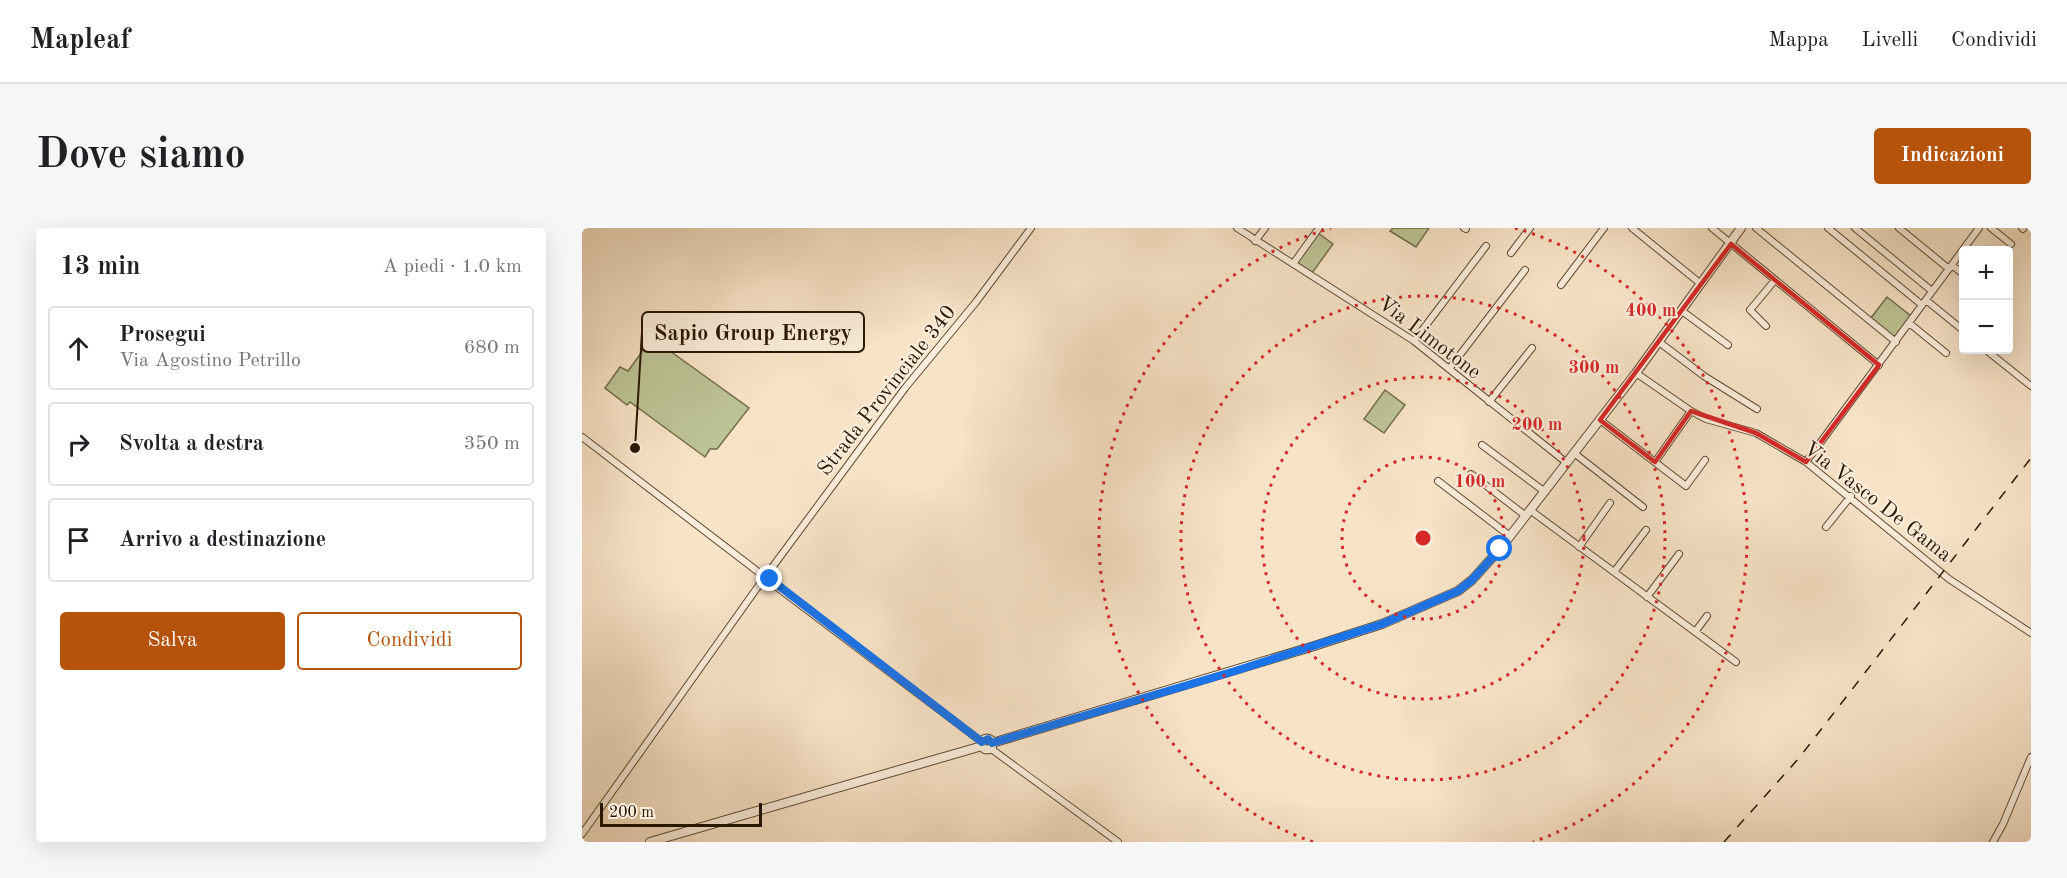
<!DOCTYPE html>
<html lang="it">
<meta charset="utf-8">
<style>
body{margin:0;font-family:"Old Standard TT",serif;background:#f6f6f6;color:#202124}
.controls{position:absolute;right:18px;top:18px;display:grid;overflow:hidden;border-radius:6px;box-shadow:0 6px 24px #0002}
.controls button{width:54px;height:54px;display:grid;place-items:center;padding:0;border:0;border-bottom:2px solid #e0e0e0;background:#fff;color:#202124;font:30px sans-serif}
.scale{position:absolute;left:18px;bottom:15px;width:162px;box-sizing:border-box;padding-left:6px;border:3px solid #291802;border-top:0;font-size:16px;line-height:21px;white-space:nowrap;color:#291802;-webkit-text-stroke:4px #faeddb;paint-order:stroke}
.stop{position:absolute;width:18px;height:18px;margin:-14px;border:4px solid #1a73e8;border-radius:50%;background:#fff}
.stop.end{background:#1a73e8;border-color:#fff;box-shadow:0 2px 6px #0008}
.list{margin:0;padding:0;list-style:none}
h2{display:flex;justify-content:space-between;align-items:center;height:78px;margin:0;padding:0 24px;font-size:26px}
h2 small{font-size:20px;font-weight:400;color:#757577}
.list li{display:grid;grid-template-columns:39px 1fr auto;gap:18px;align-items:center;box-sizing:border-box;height:84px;margin:0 12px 12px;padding:0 12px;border:2px solid #e0e0e0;border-radius:6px}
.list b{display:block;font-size:22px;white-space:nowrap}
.list p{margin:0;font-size:20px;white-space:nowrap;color:#757577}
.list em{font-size:20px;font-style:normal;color:#757577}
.actions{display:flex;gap:12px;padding:18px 24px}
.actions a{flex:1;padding:14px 0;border:2px solid #b45309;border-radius:6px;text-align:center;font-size:21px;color:#b45309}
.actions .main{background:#b45309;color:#fff}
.icon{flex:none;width:33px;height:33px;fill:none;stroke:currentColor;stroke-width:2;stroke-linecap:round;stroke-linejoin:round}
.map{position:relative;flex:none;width:1449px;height:614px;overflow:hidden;border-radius:6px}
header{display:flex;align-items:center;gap:36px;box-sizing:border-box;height:84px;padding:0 30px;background:#fff;border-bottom:2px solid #e0e0e0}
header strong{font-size:28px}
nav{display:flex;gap:33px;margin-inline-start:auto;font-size:21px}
.intro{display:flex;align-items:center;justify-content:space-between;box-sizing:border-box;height:144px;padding:0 36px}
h1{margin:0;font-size:42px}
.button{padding:15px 27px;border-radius:6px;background:#b45309;color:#fff;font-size:21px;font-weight:700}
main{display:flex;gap:36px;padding:0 36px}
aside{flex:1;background:#fff;border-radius:6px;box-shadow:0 6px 24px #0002}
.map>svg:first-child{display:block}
.green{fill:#bdc496;stroke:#736e4c;stroke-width:1.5}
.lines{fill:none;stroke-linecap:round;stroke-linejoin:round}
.minor-casing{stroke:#5d4b33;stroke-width:8}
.tertiary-casing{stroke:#5d4b33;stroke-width:10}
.minor{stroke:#faeddb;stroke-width:6}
.tertiary{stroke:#faeddb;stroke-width:8}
.rail{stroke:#291802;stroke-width:1.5;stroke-dasharray:10 10;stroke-linecap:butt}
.route{stroke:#1a73e8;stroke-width:8}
.marked{fill:none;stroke:#d62828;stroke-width:4.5;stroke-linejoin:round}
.ring{fill:none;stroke:#d62828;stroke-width:3;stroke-dasharray:3 6}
.labels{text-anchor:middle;stroke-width:4.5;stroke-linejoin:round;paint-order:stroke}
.street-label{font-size:21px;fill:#291802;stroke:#faeddb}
.centre{fill:#d62828;stroke:#faeddb;stroke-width:3}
.ring-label{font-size:18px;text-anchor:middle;font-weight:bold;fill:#d62828;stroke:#faeddb;stroke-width:4.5;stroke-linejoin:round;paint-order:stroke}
.leader{fill:none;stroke:#291802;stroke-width:2}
.callout-dot{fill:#291802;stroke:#faeddb;stroke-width:2}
.callout{fill:#faeddb;stroke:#291802;stroke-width:2}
.callout-label{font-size:22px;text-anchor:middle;font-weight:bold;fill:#291802}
</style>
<header>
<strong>Mapleaf</strong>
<nav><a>Mappa</a><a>Livelli</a><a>Condividi</a></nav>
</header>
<div class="intro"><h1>Dove siamo</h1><a class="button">Indicazioni</a></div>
<main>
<aside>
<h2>13 min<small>A piedi · 1.0 km</small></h2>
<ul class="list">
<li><svg class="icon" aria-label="ahead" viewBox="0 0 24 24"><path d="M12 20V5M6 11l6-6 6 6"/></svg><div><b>Prosegui</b><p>Via Agostino Petrillo</p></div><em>680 m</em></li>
<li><svg class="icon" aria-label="right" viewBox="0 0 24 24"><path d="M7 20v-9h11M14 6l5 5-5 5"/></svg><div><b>Svolta a destra</b></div><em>350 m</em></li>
<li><svg class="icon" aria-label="arrive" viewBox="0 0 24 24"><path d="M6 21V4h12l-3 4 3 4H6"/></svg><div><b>Arrivo a destinazione</b></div></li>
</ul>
<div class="actions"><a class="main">Salva</a><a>Condividi</a></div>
</aside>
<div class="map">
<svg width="1449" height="614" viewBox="0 0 1449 614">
<rect width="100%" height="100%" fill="#f8e3c7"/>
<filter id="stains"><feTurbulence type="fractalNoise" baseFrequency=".00333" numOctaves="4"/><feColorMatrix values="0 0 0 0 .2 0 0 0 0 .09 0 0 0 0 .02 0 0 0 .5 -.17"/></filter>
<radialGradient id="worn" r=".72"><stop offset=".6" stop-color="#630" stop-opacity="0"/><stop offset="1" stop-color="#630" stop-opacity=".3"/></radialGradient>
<path class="green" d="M811 0H847L834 19 808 3Z
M736 5 751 16 730 45 715 34Z
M1305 69 1329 88 1312 111 1288 91Z
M70 110 167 180 135 221H128L123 229 48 174 45 177 23 160 38 139 46 143Z
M803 162 823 177 802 205 782 191Z"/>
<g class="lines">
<defs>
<path id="minor" d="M655 0 832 113 985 235
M882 0 884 1
M1050 0 1119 56
M1130 0 1297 137
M1174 0 1314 114
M1246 0 1340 77
M1273 0 1350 63
M1317 0 1367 41
M1409 0 1429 16
M1440 0 1441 1
M673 13 683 0
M929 25 948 0
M711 36 737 0
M1370 37 1382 47
M979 57 1022 0
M1344 72 1382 103
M1100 83 1146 117
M1327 95 1364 125
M1184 98 1168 82 1193 52
M832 113 904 18
M1077 114 1122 148 1175 181
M1404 122 1449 158
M867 141 943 42
M1054 145 1109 183 1124 191 1174 205 1224 234 1367 351 1449 405
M907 174 950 120
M1018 192 1104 258 1123 232
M0 209 179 346
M900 217 963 264
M992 225 1061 279
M1073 234 1109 183
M1224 234 1397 0
M889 246 944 288
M856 253 928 308
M948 282 1154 434
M1244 299 1269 268
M997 319 1028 275
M1032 344 1064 302
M186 345 323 160 394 74 449 0
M187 353 400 514
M1065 369 1097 326
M1113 404 1125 388
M408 520 536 614
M0 606 180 353
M1411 614 1421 596 1449 529"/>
<path id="tertiary" d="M399.5 516a5.5 5.5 0 1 1 11 0a5.5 5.5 0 1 1-11 0Z
M410 515 729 419 800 396 876 363 890 352 918 321 1054 145 1159 0
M68 614 400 518"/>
</defs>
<use href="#minor" class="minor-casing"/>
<use href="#tertiary" class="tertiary-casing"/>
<use href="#minor" class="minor"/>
<use href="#tertiary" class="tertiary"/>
<path class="rail" d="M1142 614 1217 530 1449 230"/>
</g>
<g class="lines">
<path class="route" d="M188 351 400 514 406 511 410 515 653 443 800 396 876 363 890 352 918 321"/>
</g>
<path class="marked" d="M1149 16 1297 137 1224 234 1174 205 1109 183 1073 234 1018 192Z"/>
<g class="ring">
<circle cx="841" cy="310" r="81"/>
<circle cx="841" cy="310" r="161"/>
<circle cx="841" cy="310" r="242"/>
<path d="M731 614A323 323 0 0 1 749 0M933 0A323 323 0 0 1 951 614"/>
</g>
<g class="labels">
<g class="street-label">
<text transform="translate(848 109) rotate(37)" y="7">Via Limotone</text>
<text transform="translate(304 162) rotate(-52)" y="7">Strada Provinciale 340</text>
<text transform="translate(1296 273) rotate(38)" y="7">Via Vasco De Gama</text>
</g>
</g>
<circle cx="841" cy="310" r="9" class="centre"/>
<g class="ring-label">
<text x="1069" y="88">400 m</text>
<text x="1012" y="145">300 m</text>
<text x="955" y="202">200 m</text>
<text x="898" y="259">100 m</text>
</g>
<path class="leader" d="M53 220L60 104"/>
<circle class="callout-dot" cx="53" cy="220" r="6"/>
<rect class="callout" x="60" y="84" width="222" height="40" rx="6"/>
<g class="callout-label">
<text x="171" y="112">Sapio Group Energy</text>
</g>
<rect width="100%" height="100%" filter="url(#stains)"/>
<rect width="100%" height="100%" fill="url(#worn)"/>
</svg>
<div class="controls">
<button>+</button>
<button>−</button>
</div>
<div class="scale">200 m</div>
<div class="stop" style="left:918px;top:321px"></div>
<div class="stop end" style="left:188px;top:351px"></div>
</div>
</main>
